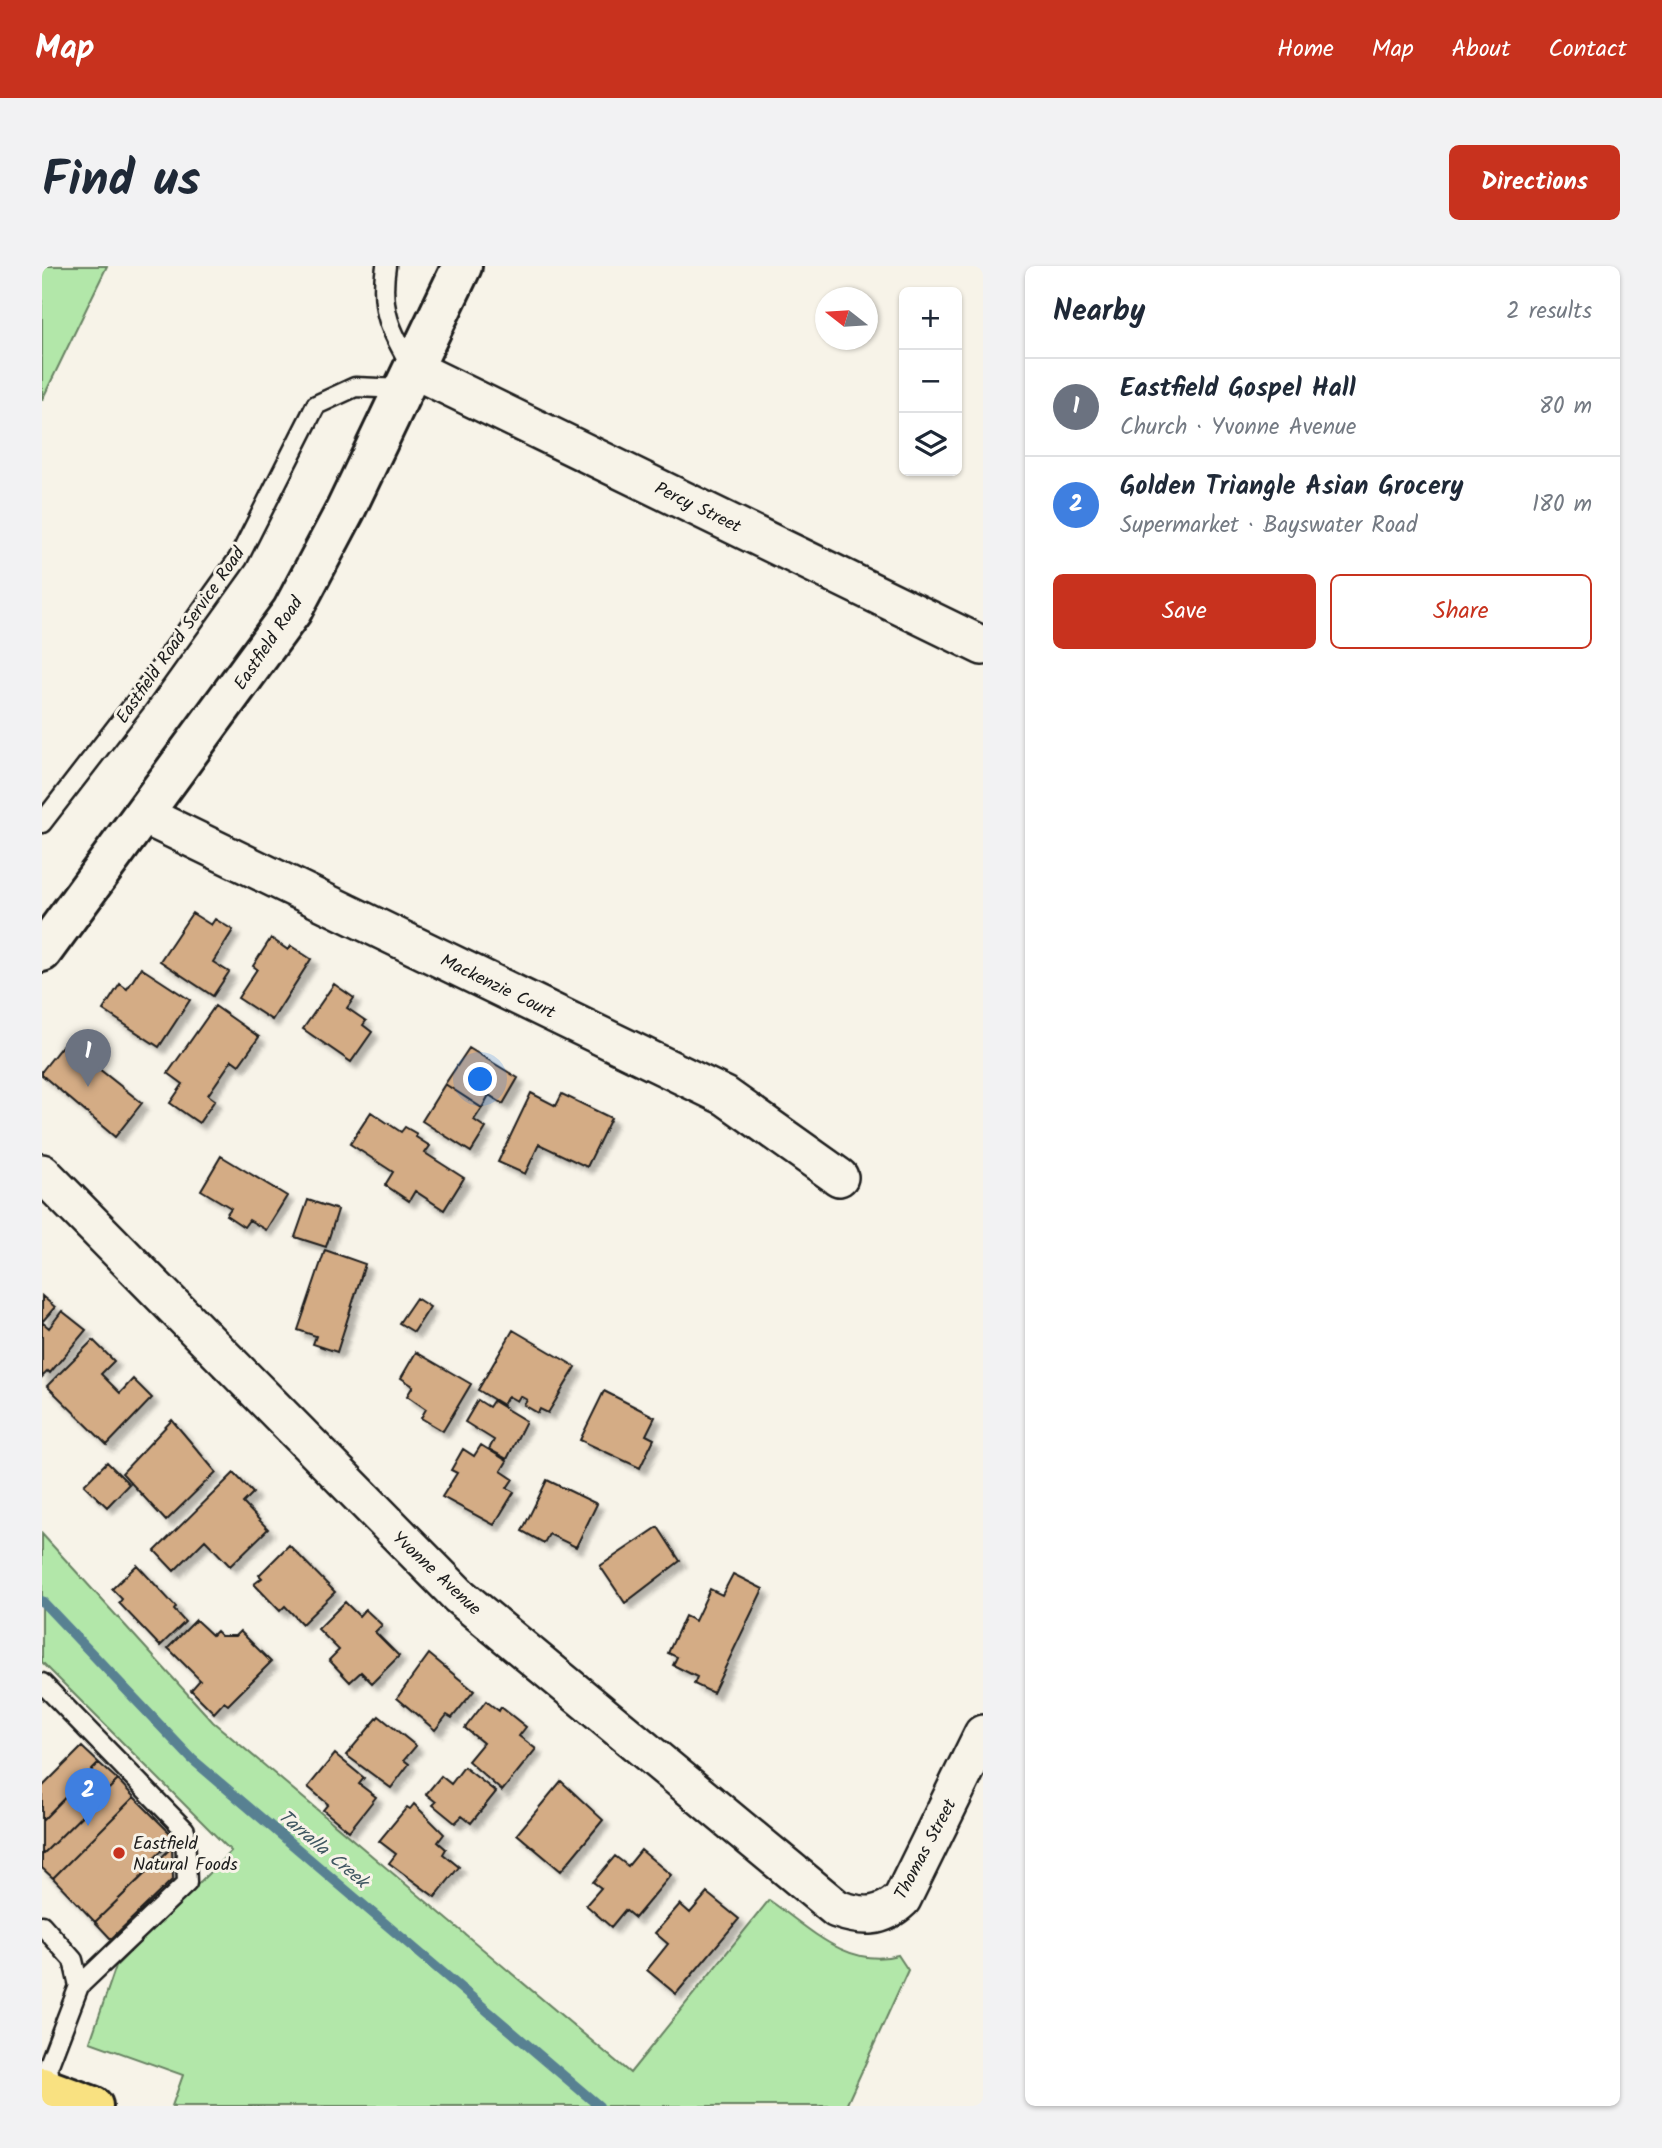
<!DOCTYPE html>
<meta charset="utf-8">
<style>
body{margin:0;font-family:Kalam,sans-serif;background:#f2f2f3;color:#1f2937}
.controls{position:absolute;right:21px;top:21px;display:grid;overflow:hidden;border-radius:10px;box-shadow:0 2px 5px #0004}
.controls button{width:63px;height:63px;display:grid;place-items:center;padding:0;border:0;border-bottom:2px solid #e0e1e3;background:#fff;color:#1f2937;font:35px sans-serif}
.compass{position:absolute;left:773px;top:21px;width:63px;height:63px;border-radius:50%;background:#fff;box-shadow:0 2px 5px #0004;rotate:287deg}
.you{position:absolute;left:439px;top:814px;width:24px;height:24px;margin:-18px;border:5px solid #fff;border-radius:50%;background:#1a73e8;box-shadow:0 0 0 10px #1a73e833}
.badge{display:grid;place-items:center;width:46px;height:46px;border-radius:50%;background:#c8321e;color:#fff;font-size:23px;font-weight:700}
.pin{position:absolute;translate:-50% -58px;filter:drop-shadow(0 2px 4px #0008)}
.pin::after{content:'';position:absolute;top:37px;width:24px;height:21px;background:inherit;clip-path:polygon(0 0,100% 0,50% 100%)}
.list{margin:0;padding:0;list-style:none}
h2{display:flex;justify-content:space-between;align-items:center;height:91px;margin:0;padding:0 28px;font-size:30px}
h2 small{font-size:23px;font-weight:400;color:#747a83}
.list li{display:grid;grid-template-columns:46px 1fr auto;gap:21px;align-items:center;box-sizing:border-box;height:98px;padding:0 28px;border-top:2px solid #e0e1e3}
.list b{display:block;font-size:26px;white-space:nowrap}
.list p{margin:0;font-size:23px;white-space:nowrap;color:#747a83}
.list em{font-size:23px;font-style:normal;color:#747a83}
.actions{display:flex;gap:14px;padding:21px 28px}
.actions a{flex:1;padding:16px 0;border:2px solid #c8321e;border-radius:10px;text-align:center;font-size:24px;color:#c8321e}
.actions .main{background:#c8321e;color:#fff}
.icon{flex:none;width:38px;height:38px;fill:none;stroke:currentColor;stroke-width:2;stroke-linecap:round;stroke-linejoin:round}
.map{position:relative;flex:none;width:941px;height:1840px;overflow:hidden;border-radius:10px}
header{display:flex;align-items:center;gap:42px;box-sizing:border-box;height:98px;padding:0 35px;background:#c8321e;color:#fff}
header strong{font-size:33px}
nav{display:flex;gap:38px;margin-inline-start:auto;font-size:24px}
.intro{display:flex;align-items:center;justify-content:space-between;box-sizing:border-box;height:168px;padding:0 42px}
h1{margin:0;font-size:49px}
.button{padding:18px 32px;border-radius:10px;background:#c8321e;color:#fff;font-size:24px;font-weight:700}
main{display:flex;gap:42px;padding:0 42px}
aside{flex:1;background:#fff;border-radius:10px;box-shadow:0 2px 5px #0004}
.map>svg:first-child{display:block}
.green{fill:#b2e7a9;stroke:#678262;stroke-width:2}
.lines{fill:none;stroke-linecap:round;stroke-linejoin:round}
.stream{stroke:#588192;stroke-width:10}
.building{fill:#d4ac85;stroke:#1c1c1c;stroke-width:2;filter:url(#shadow)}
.service-casing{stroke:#1c1c1c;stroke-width:23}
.minor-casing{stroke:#1c1c1c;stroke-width:42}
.secondary-casing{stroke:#1c1c1c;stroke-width:44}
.primary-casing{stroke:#1c1c1c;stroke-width:44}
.service{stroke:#f7f3e8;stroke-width:18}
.minor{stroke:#f7f3e8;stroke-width:37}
.secondary{stroke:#f7f3e8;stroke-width:38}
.primary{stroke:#f9e181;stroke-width:38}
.poi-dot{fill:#c8321e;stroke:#f7f3e8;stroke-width:2.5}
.labels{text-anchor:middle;stroke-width:6;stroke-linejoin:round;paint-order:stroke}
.street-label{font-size:18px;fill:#1c1c1c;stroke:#f7f3e8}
.poi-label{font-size:18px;fill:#1c1c1c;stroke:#f7f3e8;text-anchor:start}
.water-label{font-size:19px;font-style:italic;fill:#3f5761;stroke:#f7f3e8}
</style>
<header>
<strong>Map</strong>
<nav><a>Home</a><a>Map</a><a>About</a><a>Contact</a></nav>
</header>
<div class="intro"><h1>Find us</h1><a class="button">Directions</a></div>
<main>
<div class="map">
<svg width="941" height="1840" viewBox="0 0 941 1840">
<defs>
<filter id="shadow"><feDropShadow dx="6" dy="6" stdDeviation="2" flood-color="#0004"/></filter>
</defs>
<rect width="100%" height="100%" fill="#f7f3e8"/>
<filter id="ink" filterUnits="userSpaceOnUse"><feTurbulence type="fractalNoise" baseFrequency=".0143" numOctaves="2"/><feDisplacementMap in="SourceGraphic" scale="14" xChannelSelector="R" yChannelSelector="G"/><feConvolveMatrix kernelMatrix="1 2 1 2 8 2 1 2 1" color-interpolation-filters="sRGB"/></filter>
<g filter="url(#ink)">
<path class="green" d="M0 0H65L0 134Z
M0 1268 171 1456 588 1807 727 1634C766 1661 805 1703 856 1689L866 1704 804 1840H130L141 1809 48 1776 74 1700 189 1585 0 1396Z"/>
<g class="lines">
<path class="stream" d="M0 1335 150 1493 557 1840"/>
</g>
<path class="building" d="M150 647 169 659 173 653 191 664 171 696 187 706 171 730 118 695Z
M229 672 246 684 249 680 269 693 230 754 196 732 215 703 211 700Z
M99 702 148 734 117 781 61 744 78 718 85 723Z
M292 718 312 732 305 742 324 755 321 759 330 766 309 796 261 763Z
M173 740 217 771 197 799 190 794 166 829 173 834 157 857 128 837 141 818 126 807Z
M23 776 100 837 73 871 0 809V805Z
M427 782 476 812 461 838 447 829 440 842 403 818Z
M403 818 440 842 432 854 444 862 429 886 380 855Z
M489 827 514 840 520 828 569 852 545 901 497 878 483 908 456 896Z
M329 846 359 866 363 861 375 868 374 871 388 880 383 887 422 912 402 944 373 925 367 935 343 919 351 906 308 878Z
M179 890 245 930 224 964 207 954 202 961 184 949 189 942 159 924Z
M266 934 296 944 284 981 253 971Z
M283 984 323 998 295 1086 271 1078 274 1070 256 1064Z
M0 1030 13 1041 0 1056 7 1062 20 1045 44 1064 8 1107 6 1105 0 1111Z
M374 1032 388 1041 372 1066 357 1057Z
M471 1064 534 1101 506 1147 498 1143 496 1147 482 1139 485 1134 478 1130 475 1135 466 1130 461 1139 436 1124Z
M51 1074 72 1095 59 1108 78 1127 91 1113 110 1132 65 1179 5 1120Z
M374 1086 429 1118 401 1165 379 1152 384 1143 365 1130 371 1120 359 1112Z
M562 1125 613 1151 604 1169 612 1173 598 1202 538 1174Z
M436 1134 447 1141 451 1135 484 1155 465 1193 447 1183 452 1174 423 1156Z
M130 1154 174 1206 124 1255 80 1207Z
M439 1179 465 1195 459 1205 471 1213 465 1222 472 1226 452 1259 400 1231 415 1207 409 1204 421 1183 432 1190Z
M65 1196 87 1218 65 1241 42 1219Z
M192 1207 211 1227 201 1237 226 1263 188 1300 163 1274 132 1305 113 1285Z
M505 1214 555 1238 534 1281 507 1268 502 1277 480 1265Z
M616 1261 638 1295 583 1337 558 1300Z
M247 1279 293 1326 260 1358 243 1340 238 1345 212 1318 220 1312 217 1309Z
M95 1299 134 1341 132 1344 143 1356 118 1380 77 1337 80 1333 70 1323Z
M691 1308 721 1323 671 1427 652 1418 655 1411 631 1399 635 1391 626 1387 643 1350 653 1355 668 1323 680 1329Z
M303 1336 317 1350 323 1343 340 1359 333 1366 357 1390 330 1417 319 1406 308 1416 287 1394 297 1384 276 1363Z
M154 1354 170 1369 174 1365 179 1370H193L198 1365 229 1396 186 1439 182 1436 172 1447 149 1424 158 1414 126 1382Z
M387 1388 432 1425 410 1452 405 1449 393 1464 355 1432Z
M444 1435 457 1445 459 1441 484 1461 477 1470 494 1483 460 1525 426 1495 441 1477 423 1462Z
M337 1450 374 1480 362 1494 367 1498 349 1522 304 1489Z
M40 1481 57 1497 0 1555V1521Z
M293 1488 322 1512 317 1518 334 1531 307 1565 281 1544 286 1538 266 1521Z
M57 1497 76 1514 0 1589V1555Z
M422 1501 454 1526 429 1557 420 1550 413 1557 391 1539 394 1536 384 1528 399 1510 409 1518Z
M76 1514 92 1531 11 1612 0 1602V1589Z
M519 1515 561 1554 519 1605 475 1568Z
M92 1531 133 1572 102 1602 105 1606 53 1656 11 1612Z
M372 1538 402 1568 396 1576 404 1583 401 1588 417 1601 393 1631 347 1597 354 1588 337 1575 365 1541 368 1543Z
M130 1581 131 1613 69 1673 53 1656Z
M599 1584 629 1609 593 1652 583 1644 569 1661 544 1639 559 1622 551 1616 573 1590 586 1600Z
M665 1627 697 1653 634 1728 605 1704 626 1678 613 1667 638 1638 648 1647Z"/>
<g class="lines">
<defs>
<path id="service" d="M344 0C337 44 349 66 371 103
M0 557 95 434 196 293 274 139 313 121 361 123
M0 1417 143 1564 145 1617 37 1720
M0 1659 31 1694 37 1720 6 1801 10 1825"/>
<path id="minor" d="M371 103 941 380
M102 549 683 830 797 911
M0 907 417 1330 795 1643C821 1652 839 1653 860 1633L941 1468"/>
<path id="secondary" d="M0 686 250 345 303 245 420 0"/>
<path id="primary" d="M0 1821 51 1840"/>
</defs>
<use href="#service" class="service-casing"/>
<use href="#minor" class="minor-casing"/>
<use href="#secondary" class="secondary-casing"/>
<use href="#primary" class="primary-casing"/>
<use href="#service" class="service"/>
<use href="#minor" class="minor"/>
<use href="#secondary" class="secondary"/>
<use href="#primary" class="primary"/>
</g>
</g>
<circle class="poi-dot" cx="77" cy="1587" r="7"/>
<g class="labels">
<g class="street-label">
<text transform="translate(656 241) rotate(26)" y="6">Percy Street</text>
<text transform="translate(138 369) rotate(-55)" y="6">Eastfield Road Service Road</text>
<text transform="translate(226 377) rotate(-56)" y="6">Eastfield Road</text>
<text transform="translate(456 720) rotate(26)" y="6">Mackenzie Court</text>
<text transform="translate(395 1307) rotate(43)" y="6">Yvonne Avenue</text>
<text transform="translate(883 1583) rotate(-62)" y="6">Thomas Street</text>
</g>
<g class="poi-label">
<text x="91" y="1583">Eastfield<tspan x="91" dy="21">Natural Foods</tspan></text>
</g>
<g class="water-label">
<text transform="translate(282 1582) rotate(40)" y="7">Tarralla Creek</text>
</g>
</g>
</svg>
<div class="controls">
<button>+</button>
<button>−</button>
<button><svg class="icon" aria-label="layers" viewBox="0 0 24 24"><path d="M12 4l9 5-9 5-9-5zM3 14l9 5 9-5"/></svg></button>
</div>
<svg class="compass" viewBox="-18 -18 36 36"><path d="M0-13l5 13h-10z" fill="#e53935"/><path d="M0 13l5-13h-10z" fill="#747a83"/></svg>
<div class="you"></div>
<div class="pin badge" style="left:46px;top:821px;background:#6b7280">1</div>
<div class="pin badge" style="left:46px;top:1560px;background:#3f7fe0">2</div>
</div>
<aside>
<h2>Nearby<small>2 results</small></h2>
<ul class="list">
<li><span class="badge" style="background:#6b7280">1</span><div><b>Eastfield Gospel Hall</b><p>Church · Yvonne Avenue</p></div><em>80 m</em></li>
<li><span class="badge" style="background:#3f7fe0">2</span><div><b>Golden Triangle Asian Grocery</b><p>Supermarket · Bayswater Road</p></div><em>180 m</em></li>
</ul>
<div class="actions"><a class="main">Save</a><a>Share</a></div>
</aside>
</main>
